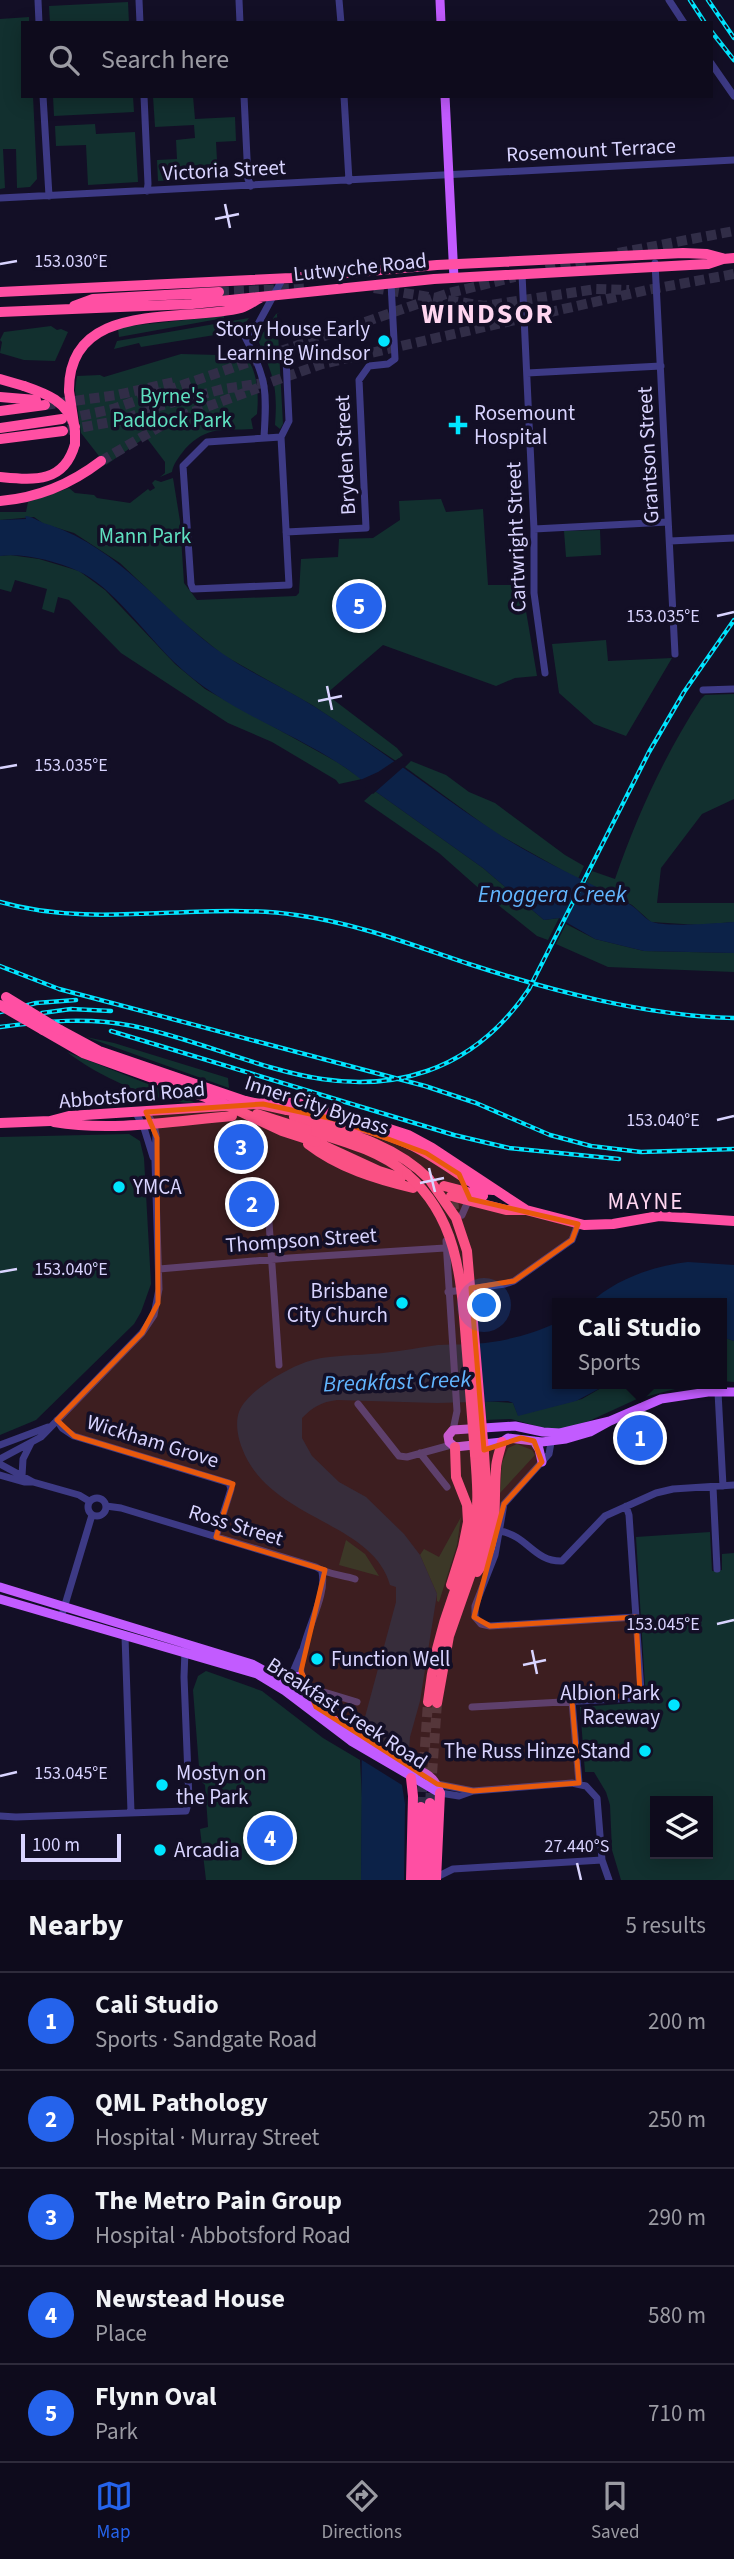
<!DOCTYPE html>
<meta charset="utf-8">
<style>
body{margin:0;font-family:"Source Sans 3",sans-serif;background:#171425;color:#f1f3f6}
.controls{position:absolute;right:21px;bottom:21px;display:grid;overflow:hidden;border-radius:0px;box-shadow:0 4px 18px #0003}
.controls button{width:63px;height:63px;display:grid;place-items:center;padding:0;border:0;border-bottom:2px solid #2e2b3b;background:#0e0b1c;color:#f1f3f6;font:35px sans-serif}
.scale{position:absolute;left:21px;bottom:18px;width:100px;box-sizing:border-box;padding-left:7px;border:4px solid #d9d4ff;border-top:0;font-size:19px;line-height:24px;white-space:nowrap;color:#d9d4ff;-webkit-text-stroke:5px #130f26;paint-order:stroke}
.you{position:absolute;left:485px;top:1306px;width:24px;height:24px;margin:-18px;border:5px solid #fff;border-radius:50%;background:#1a73e8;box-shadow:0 0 0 10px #1a73e833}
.badge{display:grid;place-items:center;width:46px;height:46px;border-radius:50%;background:#2563eb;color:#fff;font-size:23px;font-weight:700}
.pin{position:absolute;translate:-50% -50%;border:4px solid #fff;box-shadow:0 2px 7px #0006}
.popup{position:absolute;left:552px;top:1298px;width:175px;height:91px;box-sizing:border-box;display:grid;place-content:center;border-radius:0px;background:#0e0b1c;filter:drop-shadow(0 2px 5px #0005);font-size:23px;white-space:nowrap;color:#9b9ba3}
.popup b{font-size:26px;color:#f1f3f6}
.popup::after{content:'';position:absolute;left:50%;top:100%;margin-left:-14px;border:14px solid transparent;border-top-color:#0e0b1c}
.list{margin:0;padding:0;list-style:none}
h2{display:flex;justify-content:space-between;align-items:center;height:91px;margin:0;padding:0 28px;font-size:30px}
h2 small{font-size:23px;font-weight:400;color:#9b9ba3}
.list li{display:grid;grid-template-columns:46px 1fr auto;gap:21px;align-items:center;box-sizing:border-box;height:98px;padding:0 28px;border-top:2px solid #2e2b3b}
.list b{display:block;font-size:26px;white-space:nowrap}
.list p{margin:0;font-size:23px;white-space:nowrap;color:#9b9ba3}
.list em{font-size:23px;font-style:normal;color:#9b9ba3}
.icon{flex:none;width:38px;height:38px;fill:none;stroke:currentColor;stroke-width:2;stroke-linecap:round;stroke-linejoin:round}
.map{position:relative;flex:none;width:734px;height:1880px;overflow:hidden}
.search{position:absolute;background:#0e0b1c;box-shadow:0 4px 18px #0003;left:21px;right:21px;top:21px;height:77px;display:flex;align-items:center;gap:18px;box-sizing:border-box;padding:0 24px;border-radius:0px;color:#9b9ba3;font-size:26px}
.sheet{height:581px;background:#0e0b1c}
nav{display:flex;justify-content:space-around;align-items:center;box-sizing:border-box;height:98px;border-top:2px solid #2e2b3b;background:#0e0b1c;font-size:19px;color:#9b9ba3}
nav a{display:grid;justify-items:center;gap:4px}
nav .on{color:#2563eb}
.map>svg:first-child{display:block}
.green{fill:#12302f;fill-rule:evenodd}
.water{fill:#0c2248}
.pier{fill:#130f26}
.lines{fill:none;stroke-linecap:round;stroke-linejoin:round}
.minor-tunnel{stroke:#312d47;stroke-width:7;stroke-dasharray:7 3.5;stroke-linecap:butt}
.highway-tunnel{stroke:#312d47;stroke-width:10;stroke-dasharray:10 5;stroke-linecap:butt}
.minor{stroke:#3d3a85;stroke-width:7}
.major{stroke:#c25bff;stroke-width:9}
.highway{stroke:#ff4fa3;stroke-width:10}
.rail-casing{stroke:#00e5ff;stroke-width:4.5}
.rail{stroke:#130f26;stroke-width:2;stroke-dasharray:5;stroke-linecap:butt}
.highway-bridge{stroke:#ff4fa3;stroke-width:10}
.marked{fill:#e8590c;fill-opacity:0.2;stroke:#e8590c;stroke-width:5;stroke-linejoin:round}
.ticks{fill:none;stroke:#d9d4ff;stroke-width:2.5}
.poi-dot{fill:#00e5ff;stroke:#130f26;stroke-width:2.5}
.labels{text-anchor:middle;stroke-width:7;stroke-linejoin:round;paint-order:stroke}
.street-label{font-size:21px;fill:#d9d4ff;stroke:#130f26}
.poi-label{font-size:21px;fill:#d9d4ff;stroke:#130f26;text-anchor:start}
.park-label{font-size:21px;fill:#5fe0c0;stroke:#130f26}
.water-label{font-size:23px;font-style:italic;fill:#62b6ff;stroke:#130f26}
.neighbourhood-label{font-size:23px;letter-spacing:2px;fill:#ffd6f0;stroke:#130f26}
.district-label{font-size:28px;font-weight:bold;letter-spacing:2px;fill:#ffd6f0;stroke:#130f26}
.ticks-label{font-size:18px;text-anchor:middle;fill:#d9d4ff;stroke:#130f26;stroke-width:7;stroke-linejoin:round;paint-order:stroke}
</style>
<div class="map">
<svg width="734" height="1880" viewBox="0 0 734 1880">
<rect width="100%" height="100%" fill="#130f26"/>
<path class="green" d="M128 2 129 23H50L49 6Z
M29 17V23H23V96H33L37 179 30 187 17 188 16 149H3L5 188 0 189V19Z
M53 96H133L134 112 54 116Z
M153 96H193L195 119 235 117 236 141 216 142 218 178 158 181 157 160 177 159 176 140 195 138 194 125 155 127Z
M95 124 96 134 135 132 138 182 88 185 86 145 56 146 55 126Z
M281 312 277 314 283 424 280 429 275 425C278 385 273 376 258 340L276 314Z
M224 316V318L119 337 118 329 128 326Z
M249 318 243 326 227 333 141 347 139 343 114 349 117 341Z
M51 326 57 330 61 329 68 332 55 361 24 360 0 353 2 342 0 340 4 332Z
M239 352C258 362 259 395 257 414L251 419 253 429C222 431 208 425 185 449 179 457 173 464 172 472L160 477 165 473V462L146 437 106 465 81 433 75 390 77 376 100 375 104 377 181 354 218 355Z
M173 478 180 521 184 583 197 600 296 596 299 593 301 559 338 557 339 539 373 538 400 520 399 501 441 499 446 512 483 509 488 585H526V611L537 676 515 678 496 686 383 645 326 694 397 748 403 755 396 761 312 705 223 655 179 619 120 563 74 533 44 524 34 517 0 520V512H26L28 502 69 488 75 493 94 495 97 498 130 503 148 489 150 491 155 488 152 483 155 480 161 482Z
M600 530 601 555 566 557 564 531Z
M10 555 39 559 79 571 105 590 175 664 205 689 337 762 362 779 339 784 336 780 272 742 228 723 121 653 69 600 58 597 54 613 42 609 47 589 15 580 11 592 0 589V556Z
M606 640 608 661 672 658 626 736 594 724 559 693 552 644Z
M734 694V799L702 814 661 868 657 903H734V922L699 925 651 922 632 905 586 883 592 871 615 879C637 816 664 756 701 699L705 695Z
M411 761 446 775 469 792 495 803 565 855 584 866 578 879 494 832 405 767Z
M375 791 483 868 544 920 559 918 548 940 537 936 492 900 439 853 364 801Z
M566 924 595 939 644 951 734 953V972L608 967 556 944Z
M86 1037 114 1043 228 1078 229 1088Z
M67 1052 196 1103C159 1105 96 1075 67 1052Z
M129 1134 140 1141 144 1158 151 1284 141 1312 134 1324 36 1420 0 1435V1137Z
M722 1337 734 1341V1382L722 1381Z
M608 1384H694L637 1399 589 1421 564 1429H548L511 1419 484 1420 483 1401 513 1403 518 1415 582 1399Z
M517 1444 532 1450 535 1455 500 1493 502 1463 508 1448Z
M461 1517 457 1545 439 1602 437 1601V1594L420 1555 424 1549 439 1557Z
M710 1532 712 1571 722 1570V1554L734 1553V1880H621L612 1850 610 1805 606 1792 594 1772H585L580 1707 646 1702 636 1537ZM655 1801H708V1854H655Z
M346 1540 365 1554 379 1576 339 1565Z
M206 1671 262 1691 323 1738 360 1760 362 1798 361 1880H206L200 1829 208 1827 205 1785 200 1780 193 1690 198 1676Z"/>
<path class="water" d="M25 516C35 517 40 523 50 525 121 549 163 612 223 654 252 674 285 688 315 707 376 746 433 791 494 831 537 860 584 879 629 904 637 908 642 916 650 921 663 928 717 923 734 922V953L644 951 595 939 559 918 544 920 483 868 375 791C316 737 232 719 174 662 148 637 111 585 78 571 55 561 24 553 0 556V520L26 519Z
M688 1262 734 1265V1341L722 1337V1303H590C616 1279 653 1266 688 1262Z
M558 1322V1384H608L576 1401 518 1416 513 1403 508 1401 437 1403 337 1400C321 1402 313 1407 302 1418V1438L312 1456 339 1482 366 1497 404 1534 420 1555 437 1594 420 1701 410 1737 405 1808 404 1880H361L362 1716 365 1717 396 1602V1587L390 1585C372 1520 269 1521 242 1448 238 1438 235 1423 239 1412 247 1391 286 1369 306 1362 326 1355 349 1356 370 1354 393 1353 415 1348 438 1345 456 1344 474 1345 492 1342 513 1339 538 1332 558 1322Z"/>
<path class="pier" d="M399 758 407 764 373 794 358 781 378 772Z
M357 1729 403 1756 412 1757 405 1804 402 1785 357 1757Z"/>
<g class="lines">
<path class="minor-tunnel" d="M455 1202 456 1217"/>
<path class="highway-tunnel" d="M618 253 734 231
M546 270 586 261
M374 288 484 306 596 289 629 290
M219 292 306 288
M45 405 117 395 174 382
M66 419 113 409 449 293 515 277
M68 430 122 420 159 406 223 389 271 382 322 364 647 290 734 274
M101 461 171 420 258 388
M430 1803 437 1703
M421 1807 428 1702"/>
<path class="minor" d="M38 0 39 23
M139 0 140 23
M239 0 240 23
M339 0 341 23
M669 0 684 23
M711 63 734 96
M43 96 49 196
M144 96 148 184 147 191
M244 96 248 179 251 186
M344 96 349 181
M0 198 734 160
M655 263 675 654
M522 274 534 529V593L545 673
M527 373 661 366
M264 437C267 391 267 379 245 337L258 324 283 278
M281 437 207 442 183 466 191 584 193 589 289 585 281 437 289 421 286 359
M534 529 668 522
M286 532 366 528 359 380 369 366 388 364 395 359 391 283
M670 541 734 538
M703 690 734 689
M136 1113 144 1128 153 1157
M268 1208 279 1365
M462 1215 469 1199
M446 1241 457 1411 453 1430
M159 1269 289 1258 445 1248
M448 1292 505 1284 514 1281 572 1240 578 1224
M718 1392 723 1486
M358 1404 399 1456 407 1457 451 1445
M57 1420 62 1428 74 1436 229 1483 231 1489 216 1537
M552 1437 549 1454 504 1504 495 1555 475 1606V1617L481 1624 490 1626 636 1617
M0 1445 48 1427
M420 1453 447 1487
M0 1459 41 1437 142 1333 154 1315 159 1289 155 1161 156 1135 154 1125 146 1112
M0 1464 33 1482 79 1495 89 1501
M0 1475 24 1482H33
M22 1476 23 1459 31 1443
M713 1487 717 1569
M88 1507a9 9 0 1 1 18 0a9 9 0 1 1-18 0Z
M106 1506 121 1508 316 1567C326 1574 342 1575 355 1579
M500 1531C528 1536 534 1562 562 1561L605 1516 656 1493 673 1489 734 1485
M61 1618 92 1515
M125 1636 131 1812
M302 1651 293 1672 298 1684 313 1695 327 1693
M324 1692 357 1702
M572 1701 579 1783
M316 1707C315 1702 314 1696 313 1691 310 1684 302 1682 301 1673 297 1641 328 1600 322 1572
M472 1707 634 1698 639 1695 641 1691 629 1515 626 1506
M437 1784 473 1791 572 1783 586 1786 597 1798 602 1860 609 1880
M440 1793 459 1796 473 1791
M0 1816 16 1817 186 1811 189 1800 184 1677 185 1650
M437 1877 453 1869 602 1860"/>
<path class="major" d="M440 0 441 23
M445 96 454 278
M508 1438 502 1442 455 1447 449 1442 448 1436 453 1430 515 1426 543 1432 560 1433 610 1421
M508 1438 542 1442 566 1439 590 1432 610 1421 661 1399 708 1392H734
M534 1441 539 1449 542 1462
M0 1587 252 1664C304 1691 345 1735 398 1761 415 1770 434 1771 440 1793
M0 1599 257 1674 285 1691 351 1741 440 1793
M280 1679 301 1676"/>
<path class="highway" d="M0 292 291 278 437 265 580 258 683 253 707 254 722 258
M74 306 93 299 219 292
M0 312 192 304 434 279 708 264 723 259 734 258
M0 379 24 386
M69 391C68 299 182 323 241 308 248 306 254 301 260 298
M0 397 36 400
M0 411 45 405
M0 428 62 419
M0 439 63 431
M0 477C33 480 64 484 75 444
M0 501C38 498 71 484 101 461
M43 1030 83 1053 222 1103
M60 1030 99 1051 245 1101
M287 1110C329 1120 373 1127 413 1146 437 1158 459 1175 482 1189L493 1190
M294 1117C343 1132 392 1142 429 1179
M54 1122C112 1132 174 1121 232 1116
M0 1123 50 1121 69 1116 287 1102 318 1106 408 1135 432 1148 526 1210
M307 1130C342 1141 379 1150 407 1174
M316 1142 379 1171 401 1178
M308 1144C339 1168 376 1179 413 1188
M444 1186 483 1196
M451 1196 506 1210H526L584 1225 613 1224 659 1216 734 1221
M477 1572C500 1545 493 1503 496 1469 496 1460 500 1451 502 1442
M451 1585 463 1547 468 1522 467 1505 456 1477 455 1447
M428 1702C432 1666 440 1631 453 1596 461 1574 471 1553 475 1530 479 1504 477 1479 475 1454
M437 1703 449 1636 483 1539 487 1500 484 1453
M411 1880 413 1796 411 1778
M419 1880 421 1807
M428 1880 430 1803
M436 1880 440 1793"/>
<defs>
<path id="rail" d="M690 0 705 23
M708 0 734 38
M711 31 734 60
M0 902C97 930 198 901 296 915 356 923 412 945 469 964 552 991 646 1016 734 1018
M0 966 59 989 425 1086 476 1103 550 1135 591 1146 641 1152 734 1149
M0 1012 36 1003 76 1000
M42 1013 71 1009 111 1011
M0 1027C44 1021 89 1017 133 1026 232 1046 323 1107 427 1071 470 1056 504 1026 529 989L649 752 684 692 734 620
M111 1031 454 1135 509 1148 619 1159"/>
</defs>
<use href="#rail" class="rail-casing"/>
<use href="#rail" class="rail"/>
<path class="highway-bridge" d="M24 386C47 394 67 401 75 427
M69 391 75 431V444
M6 997 60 1030
M0 1005 43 1030
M245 1101 287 1110
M222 1103 282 1131 316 1142
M257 1114 307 1130
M407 1174C458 1218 461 1279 466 1341 469 1379 472 1416 475 1454
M429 1179 456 1218 467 1251 484 1453"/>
</g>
<path class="marked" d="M263 1104 334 1119 426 1153 459 1174 470 1199 578 1224 572 1240 514 1281 471 1288 484 1450 521 1438 534 1441 542 1462 504 1504 474 1617 490 1626 636 1617 640 1694 572 1701 579 1783 473 1791 437 1784 316 1707 301 1671 325 1570 216 1537 233 1484 74 1436 57 1420 142 1333 158 1303 157 1138 146 1112Z"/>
<path class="ticks" d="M225 204 230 228M215 219 239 214M0 264 17 261M717 616 734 612M327 686 332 710M318 701 342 696M0 768 17 765M717 1120 734 1116M429 1168 435 1192M420 1183 444 1178M0 1272 17 1269M717 1624 734 1620M532 1650 537 1674M523 1665 546 1660M0 1776 17 1772M577 1863 581 1880"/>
<g class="poi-dot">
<circle cx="384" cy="341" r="7"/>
<path d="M454.5 414.5h7v7h7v7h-7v7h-7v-7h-7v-7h7z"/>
<circle cx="119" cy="1187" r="7"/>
<circle cx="402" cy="1303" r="7"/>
<circle cx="317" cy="1659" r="7"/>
<circle cx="674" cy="1705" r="7"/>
<circle cx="645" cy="1751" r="7"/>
<circle cx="162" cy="1785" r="7"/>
<circle cx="160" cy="1850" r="7"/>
</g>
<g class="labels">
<g class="street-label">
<text transform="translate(591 150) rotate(-3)" y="7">Rosemount Terrace</text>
<text transform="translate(224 170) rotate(-3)" y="7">Victoria Street</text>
<text transform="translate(360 267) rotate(-6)" y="7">Lutwyche Road</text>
<text transform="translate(345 455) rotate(-93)" y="7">Bryden Street</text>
<text transform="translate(648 455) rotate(-93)" y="7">Grantson Street</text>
<text transform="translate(516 537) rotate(-92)" y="7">Cartwright Street</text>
<text transform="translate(132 1095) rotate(-5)" y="7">Abbotsford Road</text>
<text transform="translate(317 1105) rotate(18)" y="7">Inner City Bypass</text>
<text transform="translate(301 1240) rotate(-4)" y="7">Thompson Street</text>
<text transform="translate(153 1441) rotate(17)" y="7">Wickham Grove</text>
<text transform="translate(236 1525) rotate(17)" y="7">Ross Street</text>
<text transform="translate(347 1713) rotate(33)" y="7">Breakfast Creek Road</text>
</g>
<g class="poi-label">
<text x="370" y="336" text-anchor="end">Story House Early<tspan x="370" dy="24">Learning Windsor</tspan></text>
<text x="474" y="420">Rosemount<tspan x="474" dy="24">Hospital</tspan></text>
<text x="133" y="1194">YMCA</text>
<text x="388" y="1298" text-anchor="end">Brisbane<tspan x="388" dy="24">City Church</tspan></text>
<text x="331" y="1666">Function Well</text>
<text x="660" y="1700" text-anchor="end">Albion Park<tspan x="660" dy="24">Raceway</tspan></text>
<text x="631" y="1758" text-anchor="end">The Russ Hinze Stand</text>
<text x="176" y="1780">Mostyn on<tspan x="176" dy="24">the Park</tspan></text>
<text x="174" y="1857">Arcadia</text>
</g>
<g class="park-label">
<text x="172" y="403">Byrne's<tspan x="172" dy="24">Paddock Park</tspan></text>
<text x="145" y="543">Mann Park</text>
</g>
<g class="water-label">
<text x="552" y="902">Enoggera Creek</text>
<text transform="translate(397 1381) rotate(-2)" y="8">Breakfast Creek</text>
</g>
<g class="neighbourhood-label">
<text x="646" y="1209">MAYNE</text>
</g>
<g class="district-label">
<text x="488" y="323">WINDSOR</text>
</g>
</g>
<g class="ticks-label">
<text x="71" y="267">153.030°E</text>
<text x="663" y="622">153.035°E</text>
<text x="71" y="771">153.035°E</text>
<text x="663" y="1126">153.040°E</text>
<text x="71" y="1275">153.040°E</text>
<text x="663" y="1630">153.045°E</text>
<text x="71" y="1779">153.045°E</text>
<text x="577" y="1852">27.440°S</text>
</g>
</svg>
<div class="controls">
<button><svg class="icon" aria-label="layers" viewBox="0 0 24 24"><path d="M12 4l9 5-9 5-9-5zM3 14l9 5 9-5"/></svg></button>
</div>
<div class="scale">100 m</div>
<div class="you"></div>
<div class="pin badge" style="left:640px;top:1438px">1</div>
<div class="popup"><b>Cali Studio</b>Sports</div>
<div class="pin badge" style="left:252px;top:1204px">2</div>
<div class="pin badge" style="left:241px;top:1147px">3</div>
<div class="pin badge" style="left:270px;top:1838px">4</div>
<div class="pin badge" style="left:359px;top:606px">5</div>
<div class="search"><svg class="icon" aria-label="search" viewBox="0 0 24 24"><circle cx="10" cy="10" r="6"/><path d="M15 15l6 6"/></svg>Search here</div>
</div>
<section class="sheet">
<h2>Nearby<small>5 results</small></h2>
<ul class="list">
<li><span class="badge">1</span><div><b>Cali Studio</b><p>Sports · Sandgate Road</p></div><em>200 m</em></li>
<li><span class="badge">2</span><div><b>QML Pathology</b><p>Hospital · Murray Street</p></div><em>250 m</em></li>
<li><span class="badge">3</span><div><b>The Metro Pain Group</b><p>Hospital · Abbotsford Road</p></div><em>290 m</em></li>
<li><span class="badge">4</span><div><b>Newstead House</b><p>Place</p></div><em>580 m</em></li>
<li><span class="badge">5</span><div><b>Flynn Oval</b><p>Park</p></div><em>710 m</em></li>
</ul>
</section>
<nav>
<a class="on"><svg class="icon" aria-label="map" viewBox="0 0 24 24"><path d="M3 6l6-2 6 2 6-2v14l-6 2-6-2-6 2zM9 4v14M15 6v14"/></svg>Map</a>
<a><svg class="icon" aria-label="directions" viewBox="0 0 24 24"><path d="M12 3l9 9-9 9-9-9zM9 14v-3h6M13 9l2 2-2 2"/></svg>Directions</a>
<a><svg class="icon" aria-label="saved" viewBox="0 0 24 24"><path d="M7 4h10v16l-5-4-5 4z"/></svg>Saved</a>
</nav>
